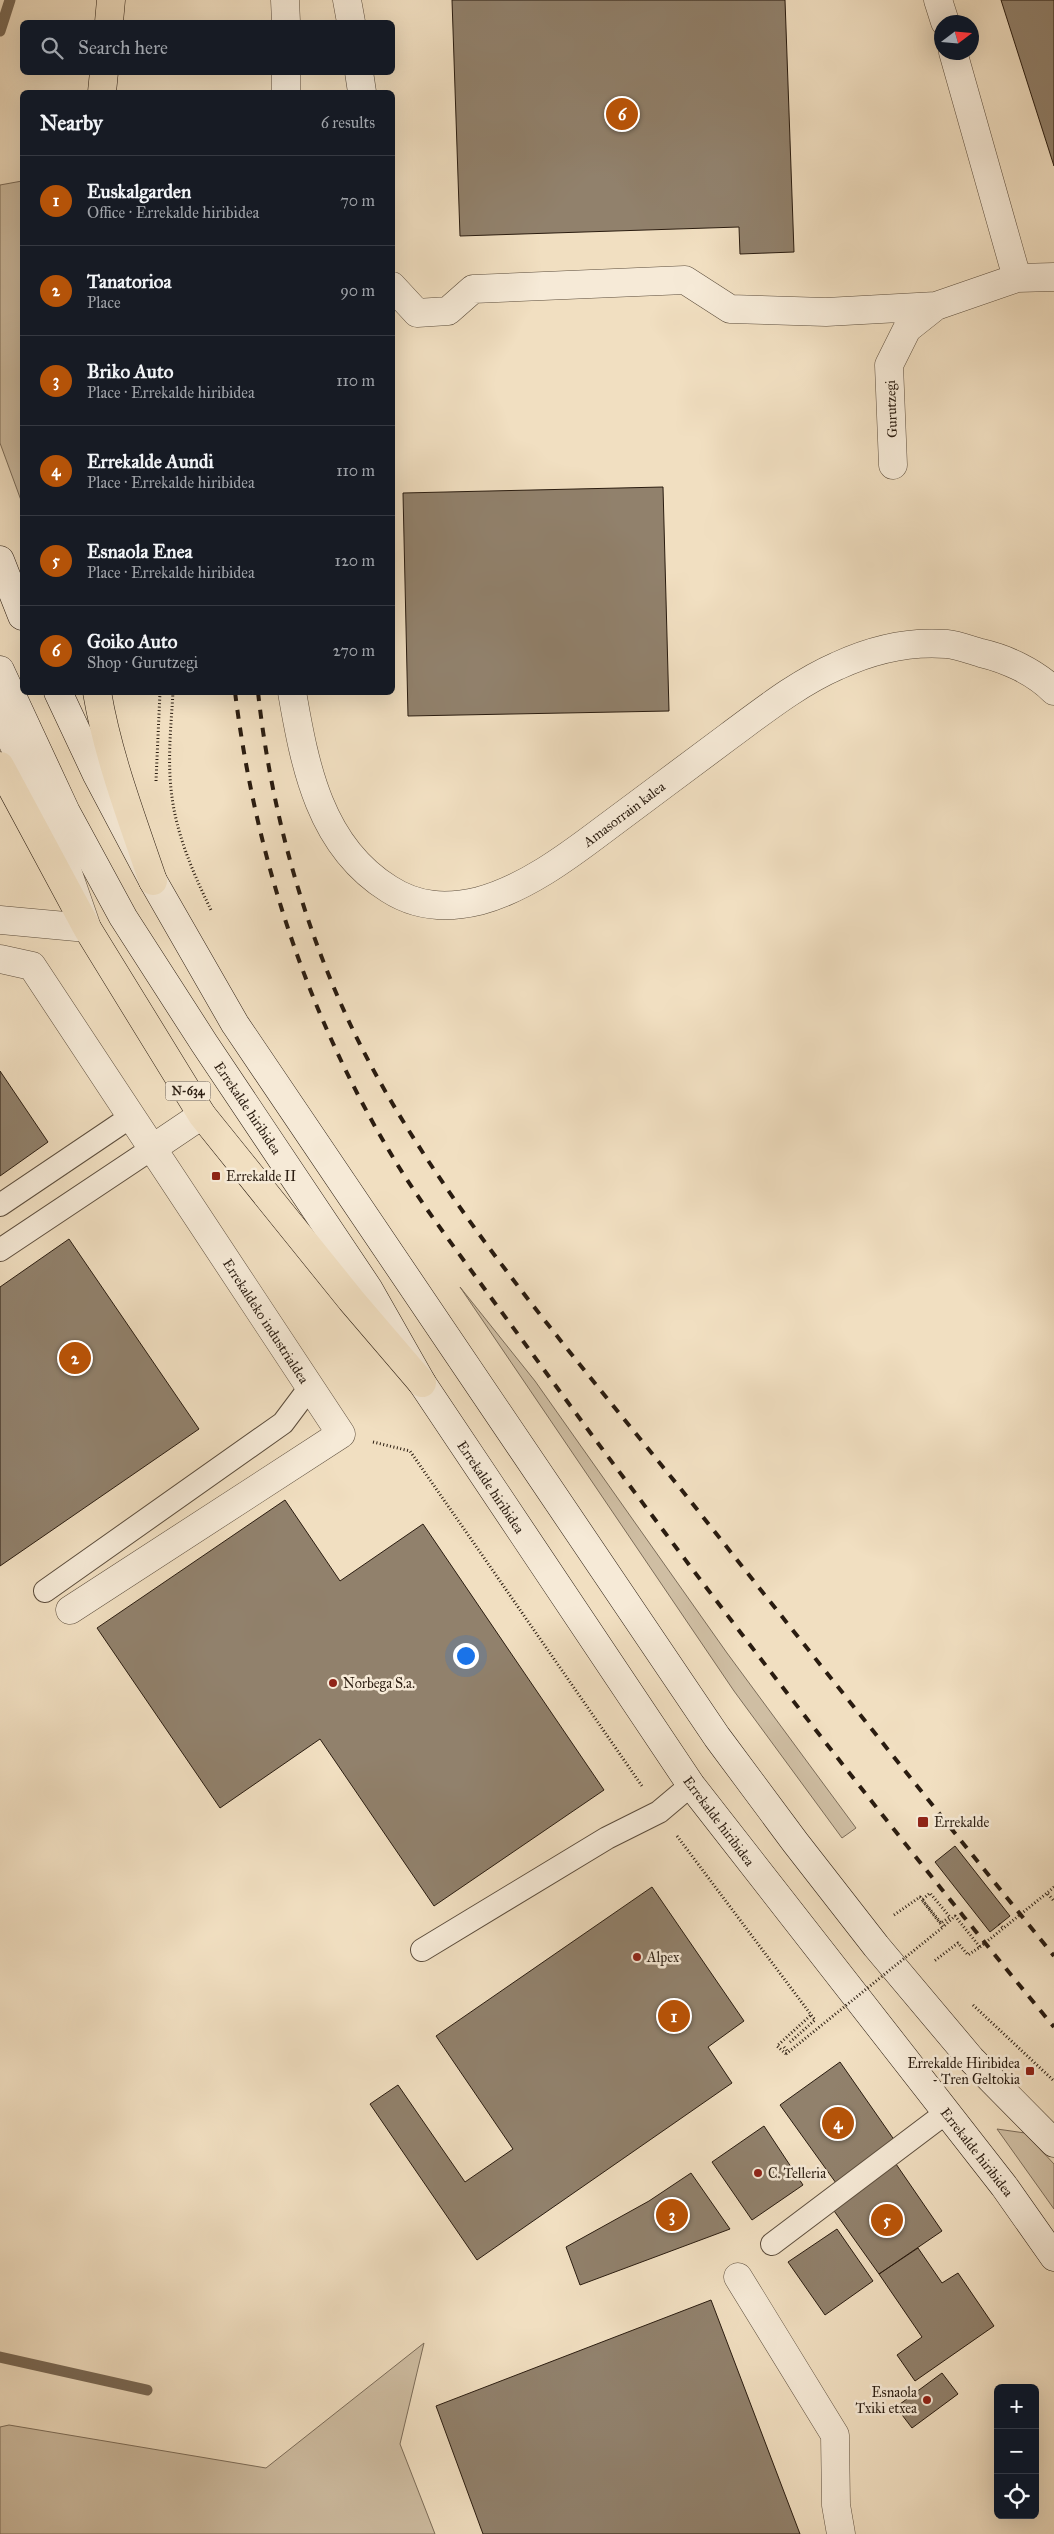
<!DOCTYPE html>
<meta charset="utf-8">
<style>
body{margin:0;font-family:"IM FELL Great Primer",serif;background:#242831;color:#f1f3f6}
.controls{position:absolute;right:15px;bottom:15px;display:grid;overflow:hidden;border-radius:8px;box-shadow:0 5px 20px #0002}
.controls button{width:45px;height:45px;display:grid;place-items:center;padding:0;border:0;border-bottom:1px solid #363941;background:#171b24;color:#f1f3f6;font:25px sans-serif}
.compass{position:absolute;left:934px;top:15px;width:45px;height:45px;border-radius:50%;background:#171b24;box-shadow:0 5px 20px #0002;rotate:74deg}
.you{position:absolute;left:465px;top:1655px;width:18px;height:18px;margin:-12px;border:4px solid #fff;border-radius:50%;background:#1a73e8;box-shadow:0 0 0 8px #1a73e833}
.badge{display:grid;place-items:center;width:32px;height:32px;border-radius:50%;background:#b45309;color:#fff;font-size:16px;font-weight:700}
.pin{position:absolute;translate:-50% -50%;border:2px solid #fff;box-shadow:0 1px 5px #0006}
.list{margin:0;padding:0;list-style:none}
h2{display:flex;justify-content:space-between;align-items:center;height:65px;margin:0;padding:0 20px;font-size:21px}
h2 small{font-size:16px;font-weight:400;color:#9ea1a6}
.list li{display:grid;grid-template-columns:32px 1fr auto;gap:15px;align-items:center;box-sizing:border-box;height:90px;padding:0 20px;border-top:1px solid #363941}
.list b{display:block;font-size:19px;white-space:nowrap}
.list p{margin:0;font-size:16px;white-space:nowrap;color:#9ea1a6}
.list em{font-size:16px;font-style:normal;color:#9ea1a6}
.icon{flex:none;width:28px;height:28px;fill:none;stroke:currentColor;stroke-width:2;stroke-linecap:round;stroke-linejoin:round}
.map{position:relative;flex:none;width:1054px;height:2534px;overflow:hidden}
.search{position:absolute;background:#171b24;box-shadow:0 5px 20px #0002;left:20px;top:20px;width:375px;height:55px;display:flex;align-items:center;gap:12px;box-sizing:border-box;padding:0 18px;border-radius:8px;color:#9ea1a6;font-size:19px}
.panel{position:absolute;background:#171b24;box-shadow:0 5px 20px #0002;left:20px;top:90px;width:375px;height:605px;border-radius:8px}
.map>svg:first-child{display:block}
.green{fill:#cfbea3;stroke:#7c6d5a}
.lines{fill:none;stroke-linecap:round;stroke-linejoin:round}
.stream{stroke:#796956;stroke-width:11}
.building{fill:#91816c;stroke:#2a1c10}
.service-casing{stroke:#5c4d3c;stroke-width:24}
.minor-casing{stroke:#5c4d3c;stroke-width:29}
.secondary-casing{stroke:#2a1c10;stroke-width:29}
.trunk-casing{stroke:#2a1c10;stroke-width:29}
.path{stroke:#2a1c10;stroke-width:3;stroke-dasharray:1 2.5;stroke-linecap:butt}
.service{stroke:#f6ead7;stroke-width:22}
.minor{stroke:#f6ead7;stroke-width:28}
.secondary{stroke:#f6ead7;stroke-width:28}
.trunk{stroke:#f1dfc1;stroke-width:28}
.rail{stroke:#2a1c10;stroke-width:4;stroke-dasharray:9 9;stroke-linecap:butt}
.path-bridge{stroke:#2a1c10;stroke-width:3;stroke-dasharray:1 2.5;stroke-linecap:butt}
.poi-dot{fill:#8f2418;stroke:#f6ead7;stroke-width:2}
.labels{text-anchor:middle;stroke-width:5;stroke-linejoin:round;paint-order:stroke}
.shield{fill:#f6ead7;stroke:#675a4c;stroke-width:1}
.shield-label{font-size:12px;font-weight:bold;fill:#2a1c10}
.street-label{font-size:14px;fill:#2a1c10;stroke:#f6ead7}
.poi-label{font-size:14px;fill:#2a1c10;stroke:#f6ead7;text-anchor:start}
</style>
<div class="map">
<svg width="1054" height="2534" viewBox="0 0 1054 2534">
<rect width="100%" height="100%" fill="#f1dfc1"/>
<filter id="stains"><feTurbulence type="fractalNoise" baseFrequency=".004" numOctaves="4"/><feColorMatrix values="0 0 0 0 .2 0 0 0 0 .09 0 0 0 0 .02 0 0 0 .5 -.17"/></filter>
<radialGradient id="worn" r=".72"><stop offset=".6" stop-color="#630" stop-opacity="0"/><stop offset="1" stop-color="#630" stop-opacity=".3"/></radialGradient>
<path class="green" d="M22 181V503L0 443V185Z
M460 1287 535 1381 727 1653 856 1828 842 1838 734 1691Z
M997 2129 1025 2133 1054 2164V2209Z
M424 2343 400 2444 435 2534H0V2427L9 2425 266 2468Z"/>
<g class="lines">
<path class="stream" d="M0 31 10 0
M0 2357 147 2390"/>
</g>
<path class="building" d="M452 0H785L794 252 740 254 739 227 460 236Z
M1001 0H1054V166Z
M663 487 669 711 408 716 403 493Z
M0 1071 48 1142 0 1176Z
M69 1239 199 1429 0 1566V1287Z
M285 1500 340 1581 423 1524 604 1790 434 1906 320 1739 220 1808 97 1628Z
M955 1846 1010 1916 990 1932 935 1862Z
M652 1887 744 2021 708 2047 732 2083 477 2260 370 2104 398 2085 465 2182 513 2149 436 2036Z
M840 2062 895 2141 836 2183 780 2105Z
M764 2126 803 2185 752 2220 712 2162Z
M896 2164 942 2231 879 2274 832 2208Z
M691 2173 730 2229 580 2285 566 2247 649 2201Z
M837 2229 873 2281 825 2315 788 2262Z
M918 2248 942 2283 958 2273 994 2326 915 2381 897 2355 922 2337 879 2274Z
M711 2300 800 2534H483L436 2406Z
M942 2373 958 2394 912 2428 896 2407Z"/>
<g class="lines">
<defs>
<path id="service" d="M0 1205 132 1116
M0 1250 153 1148
M45 1591 283 1423 310 1387
M422 1950 607 1838 659 1812 691 1785
M772 2244 947 2112"/>
<path id="minor" d="M285 0 286 22
M347 0 351 22
M938 0 945 22
M953 52 1017 278
M359 72 362 92
M286 92V72
M392 286 417 313 448 311 473 289 685 280 730 309 826 312 936 306
M893 465 889 365 907 329 936 306 1017 278 1054 277
M292 692C305 767 320 846 389 889 417 907 446 909 479 901 524 889 566 858 603 830 645 799 687 767 729 736 763 711 798 683 837 666 871 650 909 641 947 644 958 645 970 650 981 653 1007 659 1035 672 1054 691
M0 716 50 821 87 928 0 920
M0 959 32 966 341 1434 70 1610
M153 1148 202 1115
M738 2277 835 2435 836 2505 841 2534"/>
<path id="secondary" d="M0 560 22 616
M0 670 66 812 123 917 204 1043 368 1288 422 1383 691 1785 1004 2186 1054 2257
M58 692 97 775 153 881 235 1024 717 1737 795 1842 876 1946 971 2059 1054 2143"/>
<path id="trunk" d="M109 22 111 0
M102 92 104 72
M97 692C108 757 132 819 153 881
M0 766 87 928 202 1115 351 1300 422 1383"/>
</defs>
<use href="#service" class="service-casing"/>
<use href="#minor" class="minor-casing"/>
<use href="#secondary" class="secondary-casing"/>
<use href="#trunk" class="trunk-casing"/>
<path class="path" d="M173 692C171 727 167 762 172 797 177 836 194 875 211 910
M156 781 160 692
M373 1442 410 1451 642 1786
M677 1836 815 2020 789 2043
M1054 1887 1047 1893 1054 1901
M894 1915 920 1897 941 1923 950 1917 930 1893 922 1900 943 1927 955 1916 980 1947 968 1955 958 1943 933 1962
M999 1924 1003 1928
M973 2005 1054 2081
M784 2047 788 2052
M786 2054 777 2046 811 2015"/>
<use href="#service" class="service"/>
<use href="#minor" class="minor"/>
<use href="#secondary" class="secondary"/>
<use href="#trunk" class="trunk"/>
<path class="rail" d="M235 692C256 860 309 1020 397 1164 425 1209 458 1252 489 1295 538 1361 586 1428 636 1494 771 1675 910 1853 1054 2027
M258 692C273 829 315 969 384 1089 467 1234 583 1367 688 1498 809 1651 931 1804 1054 1956"/>
<path class="path-bridge" d="M980 1947 1047 1893
M786 2054 943 1927"/>
</g>
<g class="poi-dot">
<rect x="211" y="1171" width="10" height="10" rx="2.5"/>
<circle cx="333" cy="1683" r="5"/>
<rect x="917" y="1816" width="12" height="12" rx="2.5"/>
<circle cx="637" cy="1957" r="5"/>
<rect x="1025" y="2066" width="10" height="10" rx="2.5"/>
<circle cx="758" cy="2173" r="5"/>
<circle cx="927" cy="2400" r="5"/>
</g>
<g class="labels">
<rect class="shield" x="165.5" y="1081.5" width="45" height="19" rx="4"/>
<g class="shield-label">
<text x="188" y="1095">N-634</text>
</g>
<g class="street-label">
<text transform="translate(891 409) rotate(-92)" y="5">Gurutzegi</text>
<text transform="translate(624 814) rotate(-37)" y="5">Amasorrain kalea</text>
<text transform="translate(248 1108) rotate(56)" y="5">Errekalde hiribidea</text>
<text transform="translate(266 1321) rotate(57)" y="5">Errekaldeko industrialdea</text>
<text transform="translate(491 1487) rotate(56)" y="5">Errekalde hiribidea</text>
<text transform="translate(719 1821) rotate(53)" y="5">Errekalde hiribidea</text>
<text transform="translate(977 2152) rotate(52)" y="5">Errekalde hiribidea</text>
</g>
<g class="poi-label">
<text x="226" y="1181">Errekalde II</text>
<text x="343" y="1688">Norbega S.a.</text>
<text x="934" y="1827">Errekalde</text>
<text x="647" y="1962">Alpex</text>
<text x="1020" y="2068" text-anchor="end">Errekalde Hiribidea<tspan x="1020" dy="16">- Tren Geltokia</tspan></text>
<text x="768" y="2178">C. Telleria</text>
<text x="917" y="2397" text-anchor="end">Esnaola<tspan x="917" dy="16">Txiki etxea</tspan></text>
</g>
</g>
<rect width="100%" height="100%" filter="url(#stains)"/>
<rect width="100%" height="100%" fill="url(#worn)"/>
</svg>
<div class="controls">
<button>+</button>
<button>−</button>
<button><svg class="icon" aria-label="locate" viewBox="0 0 24 24"><circle cx="12" cy="12" r="6"/><path d="M12 2v4M12 18v4M2 12h4M18 12h4"/></svg></button>
</div>
<svg class="compass" viewBox="-18 -18 36 36"><path d="M0-13l5 13h-10z" fill="#e53935"/><path d="M0 13l5-13h-10z" fill="#9ea1a6"/></svg>
<div class="you"></div>
<div class="pin badge" style="left:674px;top:2016px">1</div>
<div class="pin badge" style="left:75px;top:1358px">2</div>
<div class="pin badge" style="left:672px;top:2215px">3</div>
<div class="pin badge" style="left:838px;top:2123px">4</div>
<div class="pin badge" style="left:887px;top:2220px">5</div>
<div class="pin badge" style="left:622px;top:114px">6</div>
<div class="search"><svg class="icon" aria-label="search" viewBox="0 0 24 24"><circle cx="10" cy="10" r="6"/><path d="M15 15l6 6"/></svg>Search here</div>
<section class="panel">
<h2>Nearby<small>6 results</small></h2>
<ul class="list">
<li><span class="badge">1</span><div><b>Euskalgarden</b><p>Office · Errekalde hiribidea</p></div><em>70 m</em></li>
<li><span class="badge">2</span><div><b>Tanatorioa</b><p>Place</p></div><em>90 m</em></li>
<li><span class="badge">3</span><div><b>Briko Auto</b><p>Place · Errekalde hiribidea</p></div><em>110 m</em></li>
<li><span class="badge">4</span><div><b>Errekalde Aundi</b><p>Place · Errekalde hiribidea</p></div><em>110 m</em></li>
<li><span class="badge">5</span><div><b>Esnaola Enea</b><p>Place · Errekalde hiribidea</p></div><em>120 m</em></li>
<li><span class="badge">6</span><div><b>Goiko Auto</b><p>Shop · Gurutzegi</p></div><em>270 m</em></li>
</ul>
</section>
</div>
